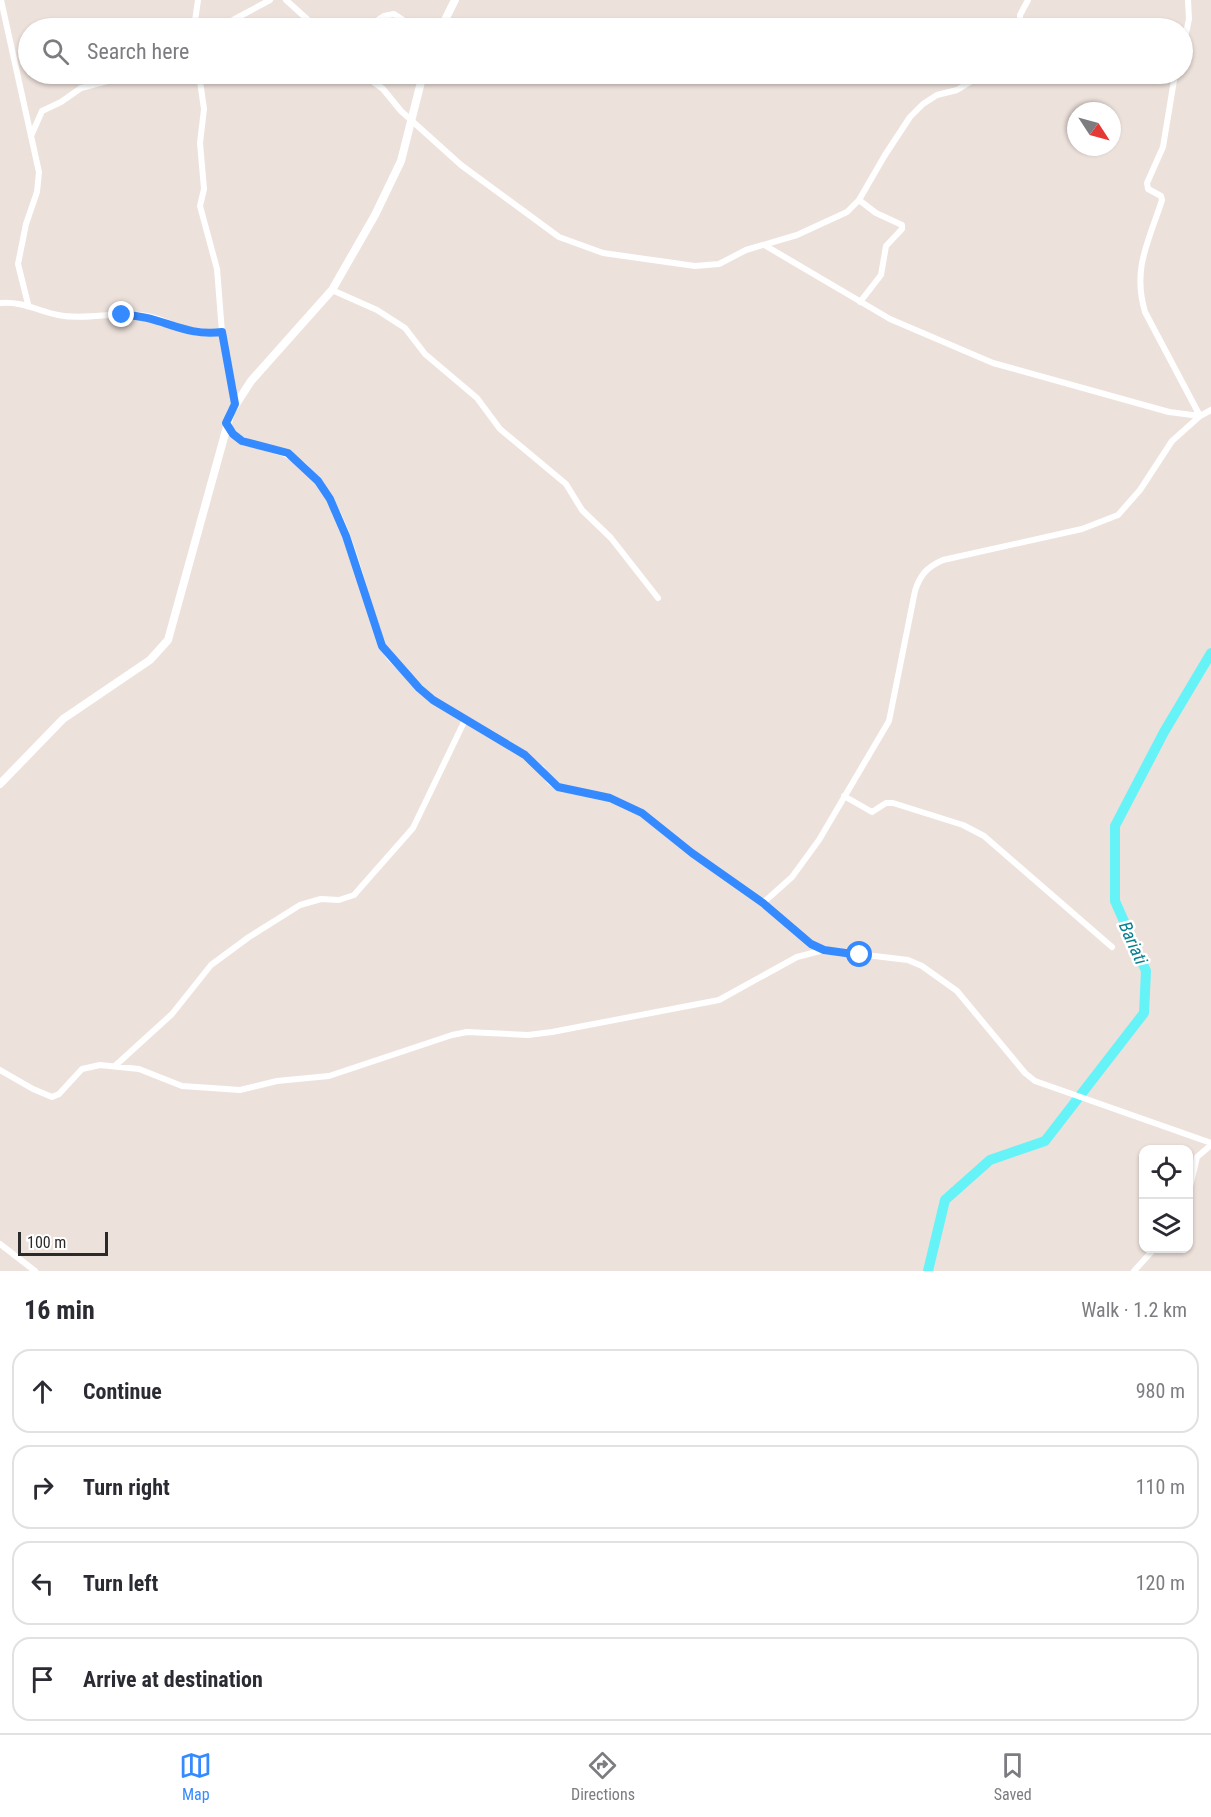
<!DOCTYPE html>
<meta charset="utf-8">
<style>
body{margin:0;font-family:"Roboto Condensed",sans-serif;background:#f2f2f3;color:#2b2b33}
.controls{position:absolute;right:18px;bottom:18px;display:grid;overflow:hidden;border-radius:12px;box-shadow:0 2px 4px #0004}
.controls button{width:54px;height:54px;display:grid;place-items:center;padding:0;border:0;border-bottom:2px solid #e1e1e2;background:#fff;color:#2b2b33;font:30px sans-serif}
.compass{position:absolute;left:1067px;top:102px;width:54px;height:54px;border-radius:50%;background:#fff;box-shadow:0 2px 4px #0004;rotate:126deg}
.scale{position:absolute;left:18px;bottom:15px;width:90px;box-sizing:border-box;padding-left:6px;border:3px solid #2a2a2a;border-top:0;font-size:16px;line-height:21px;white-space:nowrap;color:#2a2a2a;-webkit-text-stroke:4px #fff;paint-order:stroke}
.stop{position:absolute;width:18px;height:18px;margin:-14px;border:4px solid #368aff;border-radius:50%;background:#fff}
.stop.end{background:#368aff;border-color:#fff;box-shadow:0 2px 6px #0008}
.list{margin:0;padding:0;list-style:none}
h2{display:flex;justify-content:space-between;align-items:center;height:78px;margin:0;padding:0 24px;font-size:26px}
h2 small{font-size:20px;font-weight:400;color:#7c7c81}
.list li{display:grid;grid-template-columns:39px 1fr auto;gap:18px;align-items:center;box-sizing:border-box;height:84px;margin:0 12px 12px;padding:0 12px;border:2px solid #e1e1e2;border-radius:18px}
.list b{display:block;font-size:22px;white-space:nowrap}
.list em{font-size:20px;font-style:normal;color:#7c7c81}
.icon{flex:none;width:33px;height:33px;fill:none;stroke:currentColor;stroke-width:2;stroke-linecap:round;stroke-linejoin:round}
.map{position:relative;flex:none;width:1211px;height:1271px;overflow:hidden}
.search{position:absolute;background:#fff;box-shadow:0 2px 4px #0004;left:18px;right:18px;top:18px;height:66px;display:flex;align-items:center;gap:15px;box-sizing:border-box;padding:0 21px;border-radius:33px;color:#7c7c81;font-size:22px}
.sheet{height:462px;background:#fff}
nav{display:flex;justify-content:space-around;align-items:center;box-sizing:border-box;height:84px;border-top:2px solid #e1e1e2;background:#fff;font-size:16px;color:#7c7c81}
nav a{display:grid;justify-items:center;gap:3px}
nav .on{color:#368aff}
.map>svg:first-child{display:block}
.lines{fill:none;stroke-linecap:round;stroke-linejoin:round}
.river{stroke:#65f3f8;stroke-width:10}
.minor{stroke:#fff;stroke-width:6}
.tertiary{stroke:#fff;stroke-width:8}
.route{stroke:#368aff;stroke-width:8}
.labels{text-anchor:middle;stroke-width:5;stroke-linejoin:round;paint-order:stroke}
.water-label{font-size:18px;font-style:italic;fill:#05808f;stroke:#fff}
</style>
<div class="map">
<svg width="1211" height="1271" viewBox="0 0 1211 1271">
<rect width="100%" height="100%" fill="#ede1db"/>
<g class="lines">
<path class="river" d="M928 1271 945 1200 990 1160 1045 1141 1144 1013 1146 971 1115 901V826L1164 732 1211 653"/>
<path class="minor" d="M1 0 39 172 37 192 26 224 18 264 28 304
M286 0 317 28
M194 28 198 0
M218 28 270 0
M366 28 384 16 394 14 415 28
M1020 28V15L1028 0
M1182 52 1189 19 1188 0
M199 74 204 109 200 143 204 189 200 206 217 269 222 332 235 404
M363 74 383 89 401 111 461 165 559 237 603 253 695 266 719 264 746 250 797 235 847 212 859 200 885 155 910 117 923 104 937 95 957 90 983 74
M31 136 42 111 61 102 81 88 111 80 116 74
M859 200 876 213 902 225V229L886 246 881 275 860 302
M766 246 890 319 993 363 1169 412 1200 416 1211 410
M332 290 377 310 405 328 425 354 477 398 500 429 566 484 582 510 611 538 658 598
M0 303C22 301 38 311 58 315 87 321 118 310 147 316 180 323 181 337 222 332
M226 423C244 454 278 442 304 466 351 509 361 589 382 646L389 657 433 700 525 755 542 769 550 782 558 787 610 798 642 813 692 853 763 903 811 944 824 950 908 960 922 966 957 991 1025 1073 1035 1081 1211 1143
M844 796 872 812 886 803H893L963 825 984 836 1112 947
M763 903 792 877 819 840 889 721 915 591C920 575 927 567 943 560L1082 529 1118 515 1140 490 1172 441 1200 416 1145 312C1132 268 1149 241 1162 200L1161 196 1148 189 1147 183 1163 147 1175 74
M116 1065 172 1014 211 965 249 937 300 905 321 899 339 900 354 895 413 828 465 720
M0 1070 33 1089 52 1097 59 1094 82 1069 100 1065 139 1069 182 1086 240 1090 277 1081 329 1076 452 1035 467 1032 528 1035 552 1032 719 1000 797 957 824 950
M1188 1195 1197 1157 1211 1145
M0 1244 35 1271
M1134 1271 1155 1248"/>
<path class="tertiary" d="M441 28 455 0
M0 784 63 719 150 660 168 640 231 412 251 381 332 290 375 215 401 161 423 74"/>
</g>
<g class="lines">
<path class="route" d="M122 315C162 315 181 337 222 332L235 404 226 423 233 434 242 441 288 453 318 481 330 499 346 536 382 646 419 688 433 700 525 755 558 787 610 798 642 813 692 853 763 903 811 944 824 950 860 955"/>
</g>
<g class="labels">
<g class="water-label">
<text transform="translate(1133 943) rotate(66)" y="6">Bariati</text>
</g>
</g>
</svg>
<div class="controls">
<button><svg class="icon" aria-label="locate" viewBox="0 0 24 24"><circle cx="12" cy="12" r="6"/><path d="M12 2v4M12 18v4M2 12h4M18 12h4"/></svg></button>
<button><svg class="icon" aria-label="layers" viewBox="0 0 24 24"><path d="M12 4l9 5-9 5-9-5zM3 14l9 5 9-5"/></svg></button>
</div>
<svg class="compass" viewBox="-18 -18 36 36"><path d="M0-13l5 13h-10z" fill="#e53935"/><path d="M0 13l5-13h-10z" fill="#7c7c81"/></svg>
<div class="scale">100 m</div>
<div class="stop" style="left:860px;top:955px"></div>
<div class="stop end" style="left:122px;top:315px"></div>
<div class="search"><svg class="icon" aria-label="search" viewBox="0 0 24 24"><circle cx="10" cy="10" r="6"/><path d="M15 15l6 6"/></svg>Search here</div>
</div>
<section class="sheet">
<h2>16 min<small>Walk · 1.2 km</small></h2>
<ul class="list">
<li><svg class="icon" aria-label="ahead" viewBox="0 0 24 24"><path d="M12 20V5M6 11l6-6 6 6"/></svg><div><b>Continue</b></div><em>980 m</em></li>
<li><svg class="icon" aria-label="right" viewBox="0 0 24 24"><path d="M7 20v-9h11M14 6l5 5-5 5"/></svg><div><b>Turn right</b></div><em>110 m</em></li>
<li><svg class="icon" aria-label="left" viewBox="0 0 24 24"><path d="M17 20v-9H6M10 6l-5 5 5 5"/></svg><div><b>Turn left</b></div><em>120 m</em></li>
<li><svg class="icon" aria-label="arrive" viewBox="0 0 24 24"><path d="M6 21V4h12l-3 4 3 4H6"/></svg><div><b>Arrive at destination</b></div></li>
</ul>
</section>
<nav>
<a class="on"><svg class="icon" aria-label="map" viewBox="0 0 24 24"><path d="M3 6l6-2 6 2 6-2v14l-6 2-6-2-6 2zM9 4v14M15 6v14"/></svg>Map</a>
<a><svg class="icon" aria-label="directions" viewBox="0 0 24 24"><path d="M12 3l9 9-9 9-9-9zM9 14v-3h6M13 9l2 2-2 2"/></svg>Directions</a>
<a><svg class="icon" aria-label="saved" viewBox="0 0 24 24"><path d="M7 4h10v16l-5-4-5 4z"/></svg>Saved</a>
</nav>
